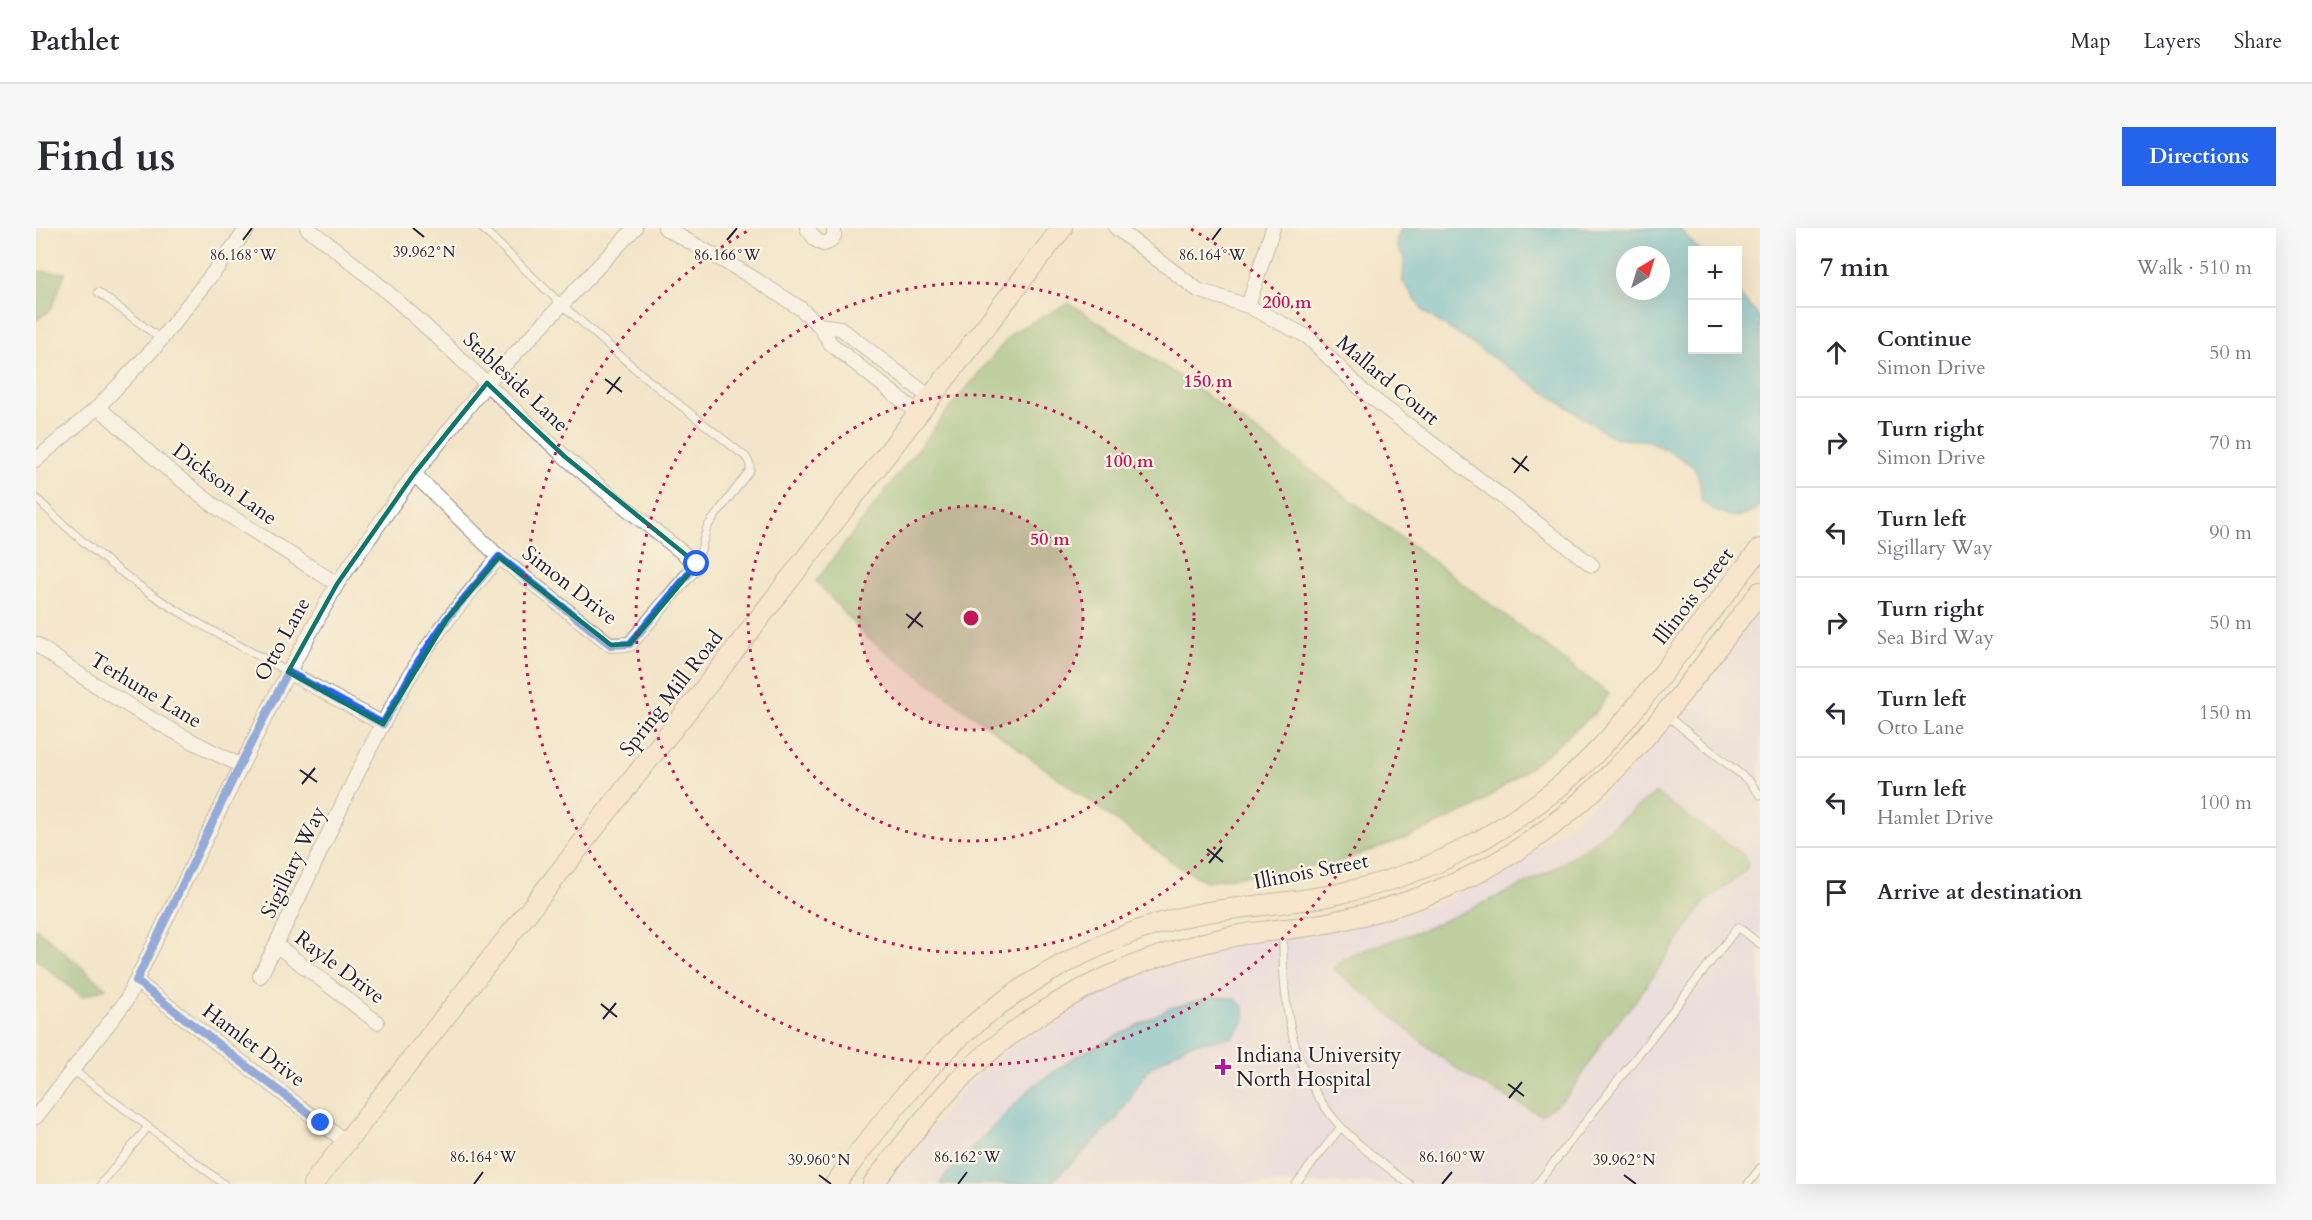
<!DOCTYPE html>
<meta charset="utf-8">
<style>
body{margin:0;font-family:Cardo,serif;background:#f7f7f7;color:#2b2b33}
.controls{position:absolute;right:18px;top:18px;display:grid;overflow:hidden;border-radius:0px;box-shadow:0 6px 24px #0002}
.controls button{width:54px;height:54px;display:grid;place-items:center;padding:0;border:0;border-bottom:2px solid #e1e1e2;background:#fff;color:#2b2b33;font:30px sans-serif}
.compass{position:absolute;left:1580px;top:18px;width:54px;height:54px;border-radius:50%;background:#fff;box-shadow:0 6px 24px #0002;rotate:38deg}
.stop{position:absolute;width:18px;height:18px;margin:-14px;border:4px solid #2563eb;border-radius:50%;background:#fff}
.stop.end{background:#2563eb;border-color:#fff;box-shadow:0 2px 6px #0008}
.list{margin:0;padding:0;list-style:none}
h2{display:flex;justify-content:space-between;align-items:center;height:78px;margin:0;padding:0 24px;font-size:26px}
h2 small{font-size:20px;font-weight:400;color:#7c7c81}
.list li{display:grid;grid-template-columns:39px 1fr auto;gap:18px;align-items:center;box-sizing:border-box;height:90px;padding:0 24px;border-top:2px solid #e1e1e2}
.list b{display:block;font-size:22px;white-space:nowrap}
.list p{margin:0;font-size:20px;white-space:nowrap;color:#7c7c81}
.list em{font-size:20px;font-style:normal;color:#7c7c81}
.icon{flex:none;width:33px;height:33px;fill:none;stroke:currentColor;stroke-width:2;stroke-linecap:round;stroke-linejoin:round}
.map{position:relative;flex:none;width:1724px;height:956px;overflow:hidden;border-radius:0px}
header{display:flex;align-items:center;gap:36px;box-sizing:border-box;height:84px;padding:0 30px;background:#fff;border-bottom:2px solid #e1e1e2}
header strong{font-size:28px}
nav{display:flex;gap:33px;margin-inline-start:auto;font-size:21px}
.intro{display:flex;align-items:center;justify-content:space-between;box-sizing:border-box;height:144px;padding:0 36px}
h1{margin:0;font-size:42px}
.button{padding:15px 27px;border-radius:0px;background:#2563eb;color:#fff;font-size:21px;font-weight:700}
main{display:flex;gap:36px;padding:0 36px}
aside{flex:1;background:#fff;border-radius:0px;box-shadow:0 6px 24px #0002}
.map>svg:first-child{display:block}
.built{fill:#e2d4f3}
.forest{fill:#7eb26e;stroke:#506a54;stroke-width:1.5}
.water{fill:#52b8d1;stroke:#3a6d86;stroke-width:1.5;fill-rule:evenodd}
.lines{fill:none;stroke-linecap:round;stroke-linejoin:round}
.lane-casing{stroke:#8a8482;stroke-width:9}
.street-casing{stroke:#8a8482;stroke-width:16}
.secondary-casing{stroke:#8a8482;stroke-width:22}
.lane{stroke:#fff;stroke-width:7}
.street{stroke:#fff;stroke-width:14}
.secondary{stroke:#fde4d1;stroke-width:20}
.route{stroke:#2563eb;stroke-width:8}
.marked{fill:none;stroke:#0f766e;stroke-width:4.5;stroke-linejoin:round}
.ticks{fill:none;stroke:#22223b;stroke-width:2}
.ring{fill:none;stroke:#c2185b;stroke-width:3;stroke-dasharray:3 6}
.poi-dot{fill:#b5179e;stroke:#fcf5e5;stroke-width:2}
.labels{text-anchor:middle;stroke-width:4.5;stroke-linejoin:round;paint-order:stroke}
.street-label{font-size:21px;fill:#22223b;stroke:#fcf5e5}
.poi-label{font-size:21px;fill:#22223b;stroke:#fcf5e5;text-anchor:start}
.ticks-label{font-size:15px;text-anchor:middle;fill:#22223b;stroke:#fcf5e5;stroke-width:4.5;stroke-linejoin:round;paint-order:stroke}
.centre{fill:#c2185b;stroke:#fcf5e5;stroke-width:3}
.ring-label{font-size:18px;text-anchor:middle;font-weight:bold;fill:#c2185b;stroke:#fcf5e5;stroke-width:4.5;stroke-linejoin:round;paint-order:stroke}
</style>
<header>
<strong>Pathlet</strong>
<nav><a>Map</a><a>Layers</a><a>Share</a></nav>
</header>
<div class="intro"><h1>Find us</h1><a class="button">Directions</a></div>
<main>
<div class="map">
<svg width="1724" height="956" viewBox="0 0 1724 956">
<rect width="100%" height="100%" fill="#fcf5e5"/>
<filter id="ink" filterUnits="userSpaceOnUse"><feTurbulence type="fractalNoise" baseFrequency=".0167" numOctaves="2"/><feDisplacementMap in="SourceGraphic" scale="12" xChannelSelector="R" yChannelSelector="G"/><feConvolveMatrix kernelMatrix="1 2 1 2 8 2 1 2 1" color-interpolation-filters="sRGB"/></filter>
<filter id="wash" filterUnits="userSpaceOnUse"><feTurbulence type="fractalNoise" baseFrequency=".008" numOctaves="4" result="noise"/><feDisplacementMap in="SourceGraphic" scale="24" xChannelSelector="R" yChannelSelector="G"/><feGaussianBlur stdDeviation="1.35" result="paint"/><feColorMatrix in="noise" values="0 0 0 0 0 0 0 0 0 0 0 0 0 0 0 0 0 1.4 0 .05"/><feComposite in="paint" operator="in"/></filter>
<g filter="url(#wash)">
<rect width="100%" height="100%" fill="#f3e5c9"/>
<path class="built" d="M1724 380V956H850L926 862 968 824 1023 784 1083 753 1132 734 1214 713 1309 701 1397 677 1460 646 1495 624 1539 593 1577 558 1620 513Z"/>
<path class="forest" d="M0 43 29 45 15 81 0 93Z
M1033 75C1220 196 1395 332 1573 466L1560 484 1512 525 1440 579 1370 610 1299 635 1169 653 1142 638 829 408 780 353 912 182 977 104Z
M1619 565 1705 625 1709 629 1712 637 1709 643 1669 674 1600 772 1570 808 1545 849 1529 870 1505 887C1479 873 1451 861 1427 845 1381 814 1342 773 1297 741L1313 727 1389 701 1485 658 1521 639 1549 620Z
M0 700 70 760 46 769 0 731Z"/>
<path class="water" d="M1366 0H1643L1663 22H1656V122H1702V65L1724 90V278C1707 297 1681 287 1665 272 1665 263 1664 248 1658 240 1652 233 1617 214 1608 212 1596 211 1586 213 1575 208L1388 84 1367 54 1368 31 1361 18V10ZM1589 27H1625V63H1589Z
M1176 769 1198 770 1208 779 1209 791 1197 809 1152 816 1112 841 1080 892 1014 956H904L908 949 995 860 1038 830 1134 780Z"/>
</g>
<g filter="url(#ink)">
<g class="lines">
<defs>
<path id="lane" d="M446 0 525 76 611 151 710 229 714 236V242L671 299 661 336
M62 64 125 111
M0 270C31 301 65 330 101 356 148 390 202 416 252 444
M1631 488 1713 553 1724 567
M1247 704C1246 777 1254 844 1306 900 1326 921 1350 938 1373 956
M37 842 188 956
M65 956 112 899
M1260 956 1305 899
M1501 956 1702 699 1724 716
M1712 956 1724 940"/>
<path id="street" d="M271 0C364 67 442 150 527 227 569 265 616 300 661 336L594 416 575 417 463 329 378 246
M629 0 709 45 764 80 783 97 795 116 882 185
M771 0 780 12 787 16 793 14 798 8V0
M1080 0 1162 62 1212 78 1272 109 1327 163 1556 337
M1212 78 1237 0
M783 97 804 100 895 170
M62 179 128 238 180 279 301 356
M0 232 62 179 119 119 212 0
M0 416C64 463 132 503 204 537
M252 444 347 496
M240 717 341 794
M224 748C278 644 321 533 382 434 406 396 435 363 463 329
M100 753 310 914
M0 889 90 773 241 465 301 356 378 246 451 155 599 0"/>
<path id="secondary" d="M277 956 684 441 1026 0
M799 956C833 912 868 865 907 825 974 757 1078 700 1172 684 1217 677 1262 675 1306 665 1349 655 1393 641 1432 619 1471 598 1509 573 1542 542 1577 510 1605 473 1634 436 1664 398 1694 359 1724 321
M837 956C863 923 889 888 918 857 993 778 1097 727 1204 707 1231 702 1259 701 1286 696 1339 686 1390 670 1439 646 1567 582 1639 473 1724 364"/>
</defs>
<use href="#lane" class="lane-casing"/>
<use href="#street" class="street-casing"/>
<use href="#secondary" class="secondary-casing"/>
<use href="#lane" class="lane"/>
<use href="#street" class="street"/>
<use href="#secondary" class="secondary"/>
</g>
</g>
<g class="lines" filter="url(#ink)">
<path class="route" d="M285 895 100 753 204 537 252 444 347 496 382 434 411 391 463 329 575 417 594 416 661 336"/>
</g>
<path d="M0 0H1724V956H0ZM451 155 528 228 661 336 594 416 575 417 463 329 411 391 347 496 252 444 301 356 378 246Z" fill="#f3e5c9" fill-opacity=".55" fill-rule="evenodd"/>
<path class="marked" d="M451 155 528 228 661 336 594 416 575 417 463 329 411 391 347 496 252 444 301 356 378 246Z"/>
<path class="ticks" d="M377 0 388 9M207 12 216 0M691 12 701 0M1176 12 1185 0M569 151 586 164M571 166 584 149M1476 230 1493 243M1478 245 1491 228M870 386 887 399M872 400 885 384M264 542 281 554M266 556 279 540M1171 621 1187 634M1173 635 1186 619M565 776 581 789M567 791 580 775M1472 856 1488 868M1473 870 1486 854M783 947 795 956M1588 947 1600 956M438 956 447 944M922 956 931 944M1406 956 1416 944"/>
<circle cx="935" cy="390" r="112" fill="#c2185b" fill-opacity=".12"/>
<g class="ring">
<circle cx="935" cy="390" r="112"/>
<circle cx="935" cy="390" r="223"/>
<circle cx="935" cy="390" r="335"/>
<path d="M1155 1A447 447 0 1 1 715 1"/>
</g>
<path class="poi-dot" d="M1184 830h6v6h6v6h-6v6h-6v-6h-6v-6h6z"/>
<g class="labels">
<g class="street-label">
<text transform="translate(1352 152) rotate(40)" y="7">Mallard Court</text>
<text transform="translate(480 154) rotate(43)" y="7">Stableside Lane</text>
<text transform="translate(189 256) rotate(36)" y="7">Dickson Lane</text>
<text transform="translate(534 357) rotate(38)" y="7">Simon Drive</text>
<text transform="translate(1657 368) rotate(-52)" y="7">Illinois Street</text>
<text transform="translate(246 411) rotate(-61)" y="7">Otto Lane</text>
<text transform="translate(110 462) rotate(31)" y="7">Terhune Lane</text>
<text transform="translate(635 465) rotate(-52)" y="7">Spring Mill Road</text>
<text transform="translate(257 634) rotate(-64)" y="7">Sigillary Way</text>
<text transform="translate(1275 643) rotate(-11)" y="7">Illinois Street</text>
<text transform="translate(304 739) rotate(37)" y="7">Rayle Drive</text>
<text transform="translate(218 817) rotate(37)" y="7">Hamlet Drive</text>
</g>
<g class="poi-label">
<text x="1200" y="834">Indiana University<tspan x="1200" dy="24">North Hospital</tspan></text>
</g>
</g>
<g class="ticks-label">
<text x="388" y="29">39.962°N</text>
<text x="207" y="32">86.168°W</text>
<text x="691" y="32">86.166°W</text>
<text x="1176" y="32">86.164°W</text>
<text x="447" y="934">86.164°W</text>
<text x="931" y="934">86.162°W</text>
<text x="1416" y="934">86.160°W</text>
<text x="783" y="937">39.960°N</text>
<text x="1588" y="937">39.962°N</text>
</g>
<circle cx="935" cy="390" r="9" class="centre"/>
<g class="ring-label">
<text x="1251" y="80">200 m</text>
<text x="1172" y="159">150 m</text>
<text x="1093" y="239">100 m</text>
<text x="1014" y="317">50 m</text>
</g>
</svg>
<div class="controls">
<button>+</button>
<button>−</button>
</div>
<svg class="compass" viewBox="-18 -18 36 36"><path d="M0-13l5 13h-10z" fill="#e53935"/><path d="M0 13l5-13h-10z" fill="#7c7c81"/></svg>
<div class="stop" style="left:661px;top:336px"></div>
<div class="stop end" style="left:285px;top:895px"></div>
</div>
<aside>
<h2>7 min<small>Walk · 510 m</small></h2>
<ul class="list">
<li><svg class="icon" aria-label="ahead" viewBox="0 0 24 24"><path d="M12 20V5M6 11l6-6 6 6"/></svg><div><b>Continue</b><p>Simon Drive</p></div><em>50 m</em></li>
<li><svg class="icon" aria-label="right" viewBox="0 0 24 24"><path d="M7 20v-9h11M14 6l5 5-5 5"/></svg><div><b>Turn right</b><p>Simon Drive</p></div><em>70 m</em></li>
<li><svg class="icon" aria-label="left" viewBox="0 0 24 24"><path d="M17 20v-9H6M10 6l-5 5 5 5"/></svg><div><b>Turn left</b><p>Sigillary Way</p></div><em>90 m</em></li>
<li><svg class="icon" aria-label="right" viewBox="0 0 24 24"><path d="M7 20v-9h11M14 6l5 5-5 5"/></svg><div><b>Turn right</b><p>Sea Bird Way</p></div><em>50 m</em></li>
<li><svg class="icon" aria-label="left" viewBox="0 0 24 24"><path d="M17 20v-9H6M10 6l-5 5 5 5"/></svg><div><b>Turn left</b><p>Otto Lane</p></div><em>150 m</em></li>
<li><svg class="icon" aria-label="left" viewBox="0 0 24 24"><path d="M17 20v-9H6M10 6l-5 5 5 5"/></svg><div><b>Turn left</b><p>Hamlet Drive</p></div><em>100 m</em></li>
<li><svg class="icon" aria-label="arrive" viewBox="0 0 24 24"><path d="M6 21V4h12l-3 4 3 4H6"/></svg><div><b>Arrive at destination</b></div></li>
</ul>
</aside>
</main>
